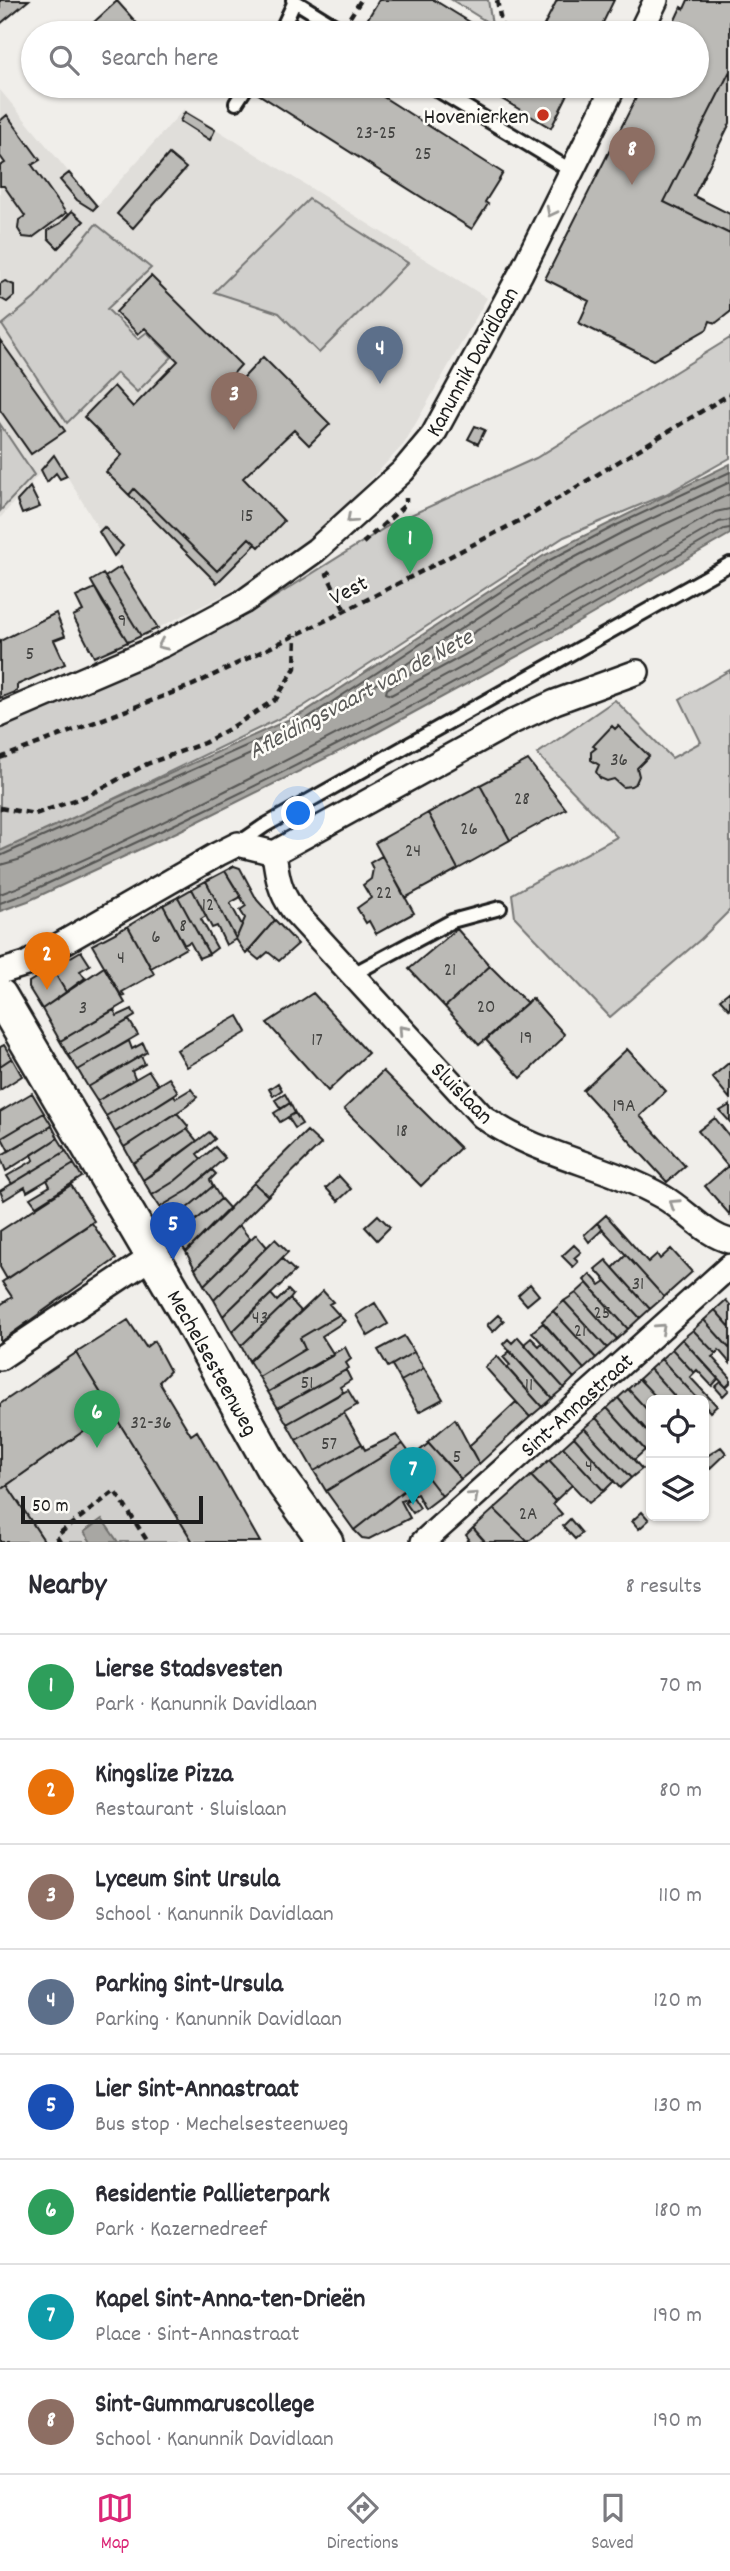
<!DOCTYPE html>
<meta charset="utf-8">
<style>
body{margin:0;font-family:Dekko,sans-serif;background:#f2f2f3;color:#2b2b33}
.controls{position:absolute;right:21px;bottom:21px;display:grid;overflow:hidden;border-radius:10px;box-shadow:0 2px 5px #0004}
.controls button{width:63px;height:63px;display:grid;place-items:center;padding:0;border:0;border-bottom:2px solid #e1e1e2;background:#fff;color:#2b2b33;font:35px sans-serif}
.scale{position:absolute;left:21px;bottom:18px;width:182px;box-sizing:border-box;padding-left:7px;border:4px solid #1c1c1c;border-top:0;font-size:19px;line-height:24px;white-space:nowrap;color:#1c1c1c;-webkit-text-stroke:5px #fdfcf7;paint-order:stroke}
.you{position:absolute;left:299px;top:814px;width:24px;height:24px;margin:-18px;border:5px solid #fff;border-radius:50%;background:#1a73e8;box-shadow:0 0 0 10px #1a73e833}
.badge{display:grid;place-items:center;width:46px;height:46px;border-radius:50%;background:#db2777;color:#fff;font-size:23px;font-weight:700}
.pin{position:absolute;translate:-50% -58px;filter:drop-shadow(0 2px 4px #0008)}
.pin::after{content:'';position:absolute;top:37px;width:24px;height:21px;background:inherit;clip-path:polygon(0 0,100% 0,50% 100%)}
.list{margin:0;padding:0;list-style:none}
h2{display:flex;justify-content:space-between;align-items:center;height:91px;margin:0;padding:0 28px;font-size:30px}
h2 small{font-size:23px;font-weight:400;color:#7c7c81}
.list li{display:grid;grid-template-columns:46px 1fr auto;gap:21px;align-items:center;box-sizing:border-box;height:105px;padding:0 28px;border-top:2px solid #e1e1e2}
.list b{display:block;font-size:26px;white-space:nowrap}
.list p{margin:0;font-size:23px;white-space:nowrap;color:#7c7c81}
.list em{font-size:23px;font-style:normal;color:#7c7c81}
.icon{flex:none;width:38px;height:38px;fill:none;stroke:currentColor;stroke-width:2;stroke-linecap:round;stroke-linejoin:round}
.map{position:relative;flex:none;width:730px;height:1542px;overflow:hidden}
.search{position:absolute;background:#fff;box-shadow:0 2px 5px #0004;left:21px;right:21px;top:21px;height:77px;display:flex;align-items:center;gap:18px;box-sizing:border-box;padding:0 24px;border-radius:38px;color:#7c7c81;font-size:26px}
.sheet{height:931px;background:#fff}
nav{display:flex;justify-content:space-around;align-items:center;box-sizing:border-box;height:98px;border-top:2px solid #e1e1e2;background:#fff;font-size:19px;color:#7c7c81}
nav a{display:grid;justify-items:center;gap:4px}
nav .on{color:#db2777}
.map>svg:first-child{display:block}
.built{fill:#e0deda}
.green{fill:#d0cfcc;stroke:#767674;stroke-width:2}
.water{fill:#a8a7a3;stroke:#706f6d;stroke-width:2}
.lines{fill:none;stroke-linecap:round;stroke-linejoin:round}
.shore{stroke:#545452;stroke-width:2}
.building{fill:#bbbab6;stroke:#1c1c1c;stroke-width:2}
.lane-casing{stroke:#1c1c1c;stroke-width:18}
.street-casing{stroke:#1c1c1c;stroke-width:28}
.secondary-casing{stroke:#1c1c1c;stroke-width:38}
.path{stroke:#1c1c1c;stroke-width:4.5;stroke-dasharray:7 5;stroke-linecap:butt}
.lane{stroke:#fdfcf7;stroke-width:12}
.street{stroke:#fdfcf7;stroke-width:23}
.secondary{stroke:#fdfcf7;stroke-width:33}
.oneway{stroke:#989794}
.poi-dot{fill:#c8321e;stroke:#fdfcf7;stroke-width:2.5}
.labels{text-anchor:middle;stroke-width:5;stroke-linejoin:round;paint-order:stroke}
.number-label{font-size:19px;fill:#444442}
.poi-label{font-size:23px;fill:#1c1c1c;stroke:#fdfcf7;text-anchor:end}
.street-label{font-size:23px;fill:#1c1c1c;stroke:#fdfcf7}
.water-label{font-size:24px;font-style:italic;fill:#5b5b59;stroke:#fdfcf7}
</style>
<div class="map">
<svg width="730" height="1542" viewBox="0 0 730 1542">
<rect width="100%" height="100%" fill="#f0eeea"/>
<filter id="ink" filterUnits="userSpaceOnUse"><feTurbulence type="fractalNoise" baseFrequency=".0143" numOctaves="2"/><feDisplacementMap in="SourceGraphic" scale="14" xChannelSelector="R" yChannelSelector="G"/><feConvolveMatrix kernelMatrix="1 2 1 2 8 2 1 2 1" color-interpolation-filters="sRGB"/></filter>
<g filter="url(#ink)">
<path class="built" d="M0 90 97 206 184 109 487 298 404 444 325 528 238 588 158 628 55 456 0 518Z"/>
<path class="green" d="M452 0H488L492 25Z
M309 199 408 263 319 353 279 313 214 292Z
M96 224 151 268 107 309 138 339 147 332 172 357 137 392 117 373 67 423 2 325 35 298Z
M730 338V458L666 494 564 537 301 708 0 854V725L254 610 391 524 536 458Z
M0 424 34 475 0 511Z
M730 670V910L701 939 610 1017 515 917 512 894 617 837 537 754 615 700 672 758 701 742 680 699Z
M112 1411 193 1542H45L7 1485Z"/>
<path class="water" d="M730 464V534L551 638 376 733 179 831 28 901 0 911V851L303 713 543 556Z
M102 1519 118 1542H91L84 1532Z"/>
<g class="lines">
<path class="shore" d="M730 494 625 543 556 579 387 689 386 693 391 695 538 615 715 512 730 509
M0 856 306 719 546 562 617 525 730 472
M0 865 18 860 310 727 551 570 621 533 730 482
M0 894C84 863 165 821 245 781 406 700 563 613 719 522L730 520
M0 903 25 894C142 840 259 786 373 726 492 664 608 597 724 529L730 528"/>
</g>
<path class="building" d="M0 0H29L0 24Z
M379 0H434L478 27 474 33H378L364 25Z
M557 0H614L598 33H540Z
M688 0H730V71L664 202 730 234V312L716 323 710 321 707 329 653 360 579 323 589 301 545 279 642 86H697V33H669L681 7 684 9Z
M117 1 143 30 138 33H104L94 22Z
M730 71V123L694 196 730 214V234L664 202Z
M251 86H366L503 173 485 202 488 204 472 229 249 88Z
M480 86H572L551 128Z
M185 112 215 130 210 140 180 121Z
M7 115 40 160 32 165 66 213 32 238 23 237 18 229 19 220 25 216 4 186H0V166L5 163 0 156V121Z
M169 154 186 168 133 228 117 214Z
M69 173 97 206 93 210 77 200 60 180Z
M72 211 84 221 58 248 48 238V230L61 223Z
M151 276 241 365 223 385 230 392 263 357 330 424 309 445 294 430 243 478 284 521 259 547 249 538 217 571 134 489 129 495 106 472 122 455 84 417 114 386 133 407 178 361 145 328 138 334 116 312Z
M5 281 14 285V296L7 302 0 298V284Z
M0 340 65 431 31 454 0 410Z
M475 426 485 430 478 444 468 439Z
M54 455 67 476 60 479 56 473 47 482 41 470Z
M30 487 40 507 22 514 17 501Z
M134 489 217 571 249 538 256 544 217 583 129 495Z
M104 527 123 546 114 556 99 532Z
M120 567 158 628 141 636 105 577Z
M103 574 105 577 141 636 128 642 103 603 91 581Z
M95 588 128 642 94 657 73 616 83 611 76 597Z
M56 613 65 636 54 640 65 664 17 685V691L0 698V641Z
M612 726 615 729 618 726 649 756 637 768 639 776 636 783 631 786 623 787 614 779 607 781 600 778 596 772 599 765 591 760V752L596 748 593 746Z
M528 760 566 809 510 840 480 785Z
M480 785 510 840 458 869 428 813Z
M428 813 458 869 405 898 375 843Z
M382 856 414 913 376 934 369 921 366 923 357 908 371 898 363 885 371 879 373 869 370 863Z
M234 866 240 868 257 900 275 920 246 954 236 939 245 918 240 910 246 906 225 871Z
M225 871 241 897 230 903 242 925 236 939 206 881Z
M206 881 236 939 226 945 217 926 212 928 192 889Z
M192 889 206 916 201 919 217 948 209 954 178 897Z
M178 897 209 954 199 958 190 942 184 945 163 905Z
M163 905 186 948 151 968 128 926Z
M275 920 298 944 279 961 268 952 259 960 248 951Z
M128 926 154 974 122 992 125 996 122 997 92 945Z
M457 929 490 966 445 1007 409 969Z
M81 951 90 965 80 971 85 978 66 992 52 968Z
M490 966 527 1003 479 1045 445 1007Z
M104 967 125 1003 60 1041 42 1009Z
M52 968 66 992 42 1009 29 988V982Z
M730 991V1007L729 1009 720 999Z
M313 993 368 1053 328 1091 267 1023Z
M532 998 564 1034 561 1040 521 1078 486 1040Z
M132 1009 135 1016 68 1055 60 1041 114 1010 117 1016Z
M238 1016 247 1032 187 1067 177 1050Z
M129 1020 138 1035 78 1070 68 1055Z
M129 1041 132 1049 143 1043 147 1052 88 1087 78 1070Z
M4 1045 12 1058 0 1066V1047Z
M627 1049 666 1091 640 1116 685 1166 667 1182 583 1090Z
M141 1056 145 1064 132 1071 135 1079 97 1101 88 1087Z
M12 1058 22 1076 0 1090V1066Z
M730 1062V1099L712 1077Z
M149 1071 158 1085 106 1116 97 1101Z
M383 1071 460 1148 421 1186 344 1109Z
M169 1078 178 1092 115 1132 106 1116Z
M278 1083 282 1090 273 1096 269 1089Z
M191 1089 197 1097 187 1106 124 1147 115 1132 174 1095 176 1098Z
M32 1093 44 1113 0 1139V1112Z
M285 1094 290 1103 281 1109 275 1100Z
M290 1103 295 1113 280 1122 274 1113Z
M730 1105V1122L720 1111Z
M44 1113 52 1126 9 1151 2 1138Z
M177 1113 188 1126 187 1129 133 1163 124 1147Z
M295 1113 302 1124 295 1128 288 1117Z
M715 1118 730 1137V1169L698 1131Z
M52 1126 58 1138 6 1171 0 1156Z
M187 1129 197 1141 143 1180 133 1163Z
M307 1131 321 1144 268 1196 254 1183Z
M209 1132 215 1139 197 1154 201 1159 175 1181 152 1195 143 1180 159 1170Z
M58 1138 66 1151 12 1184 7 1176 34 1160 32 1155Z
M215 1147 225 1158 187 1191 160 1207 152 1195 175 1181Z
M66 1151 74 1164 27 1192 25 1187 4 1200 0 1191Z
M74 1164 82 1177 36 1206 30 1198 50 1186 47 1180Z
M728 1166 730 1169V1215L705 1186Z
M212 1170 216 1174 210 1180 213 1186 186 1209 167 1220 160 1207 187 1191Z
M339 1176 351 1189 338 1201 326 1188Z
M254 1183 268 1196 195 1269 186 1252Z
M71 1185 94 1221 7 1279 0 1267V1231Z
M213 1186 221 1199 195 1221 174 1233 167 1220 186 1209Z
M221 1199 230 1209 186 1252 174 1233 195 1221Z
M378 1215 390 1227 377 1240 365 1227Z
M606 1215 648 1262 657 1254 660 1259 671 1249 692 1272 664 1297 597 1223Z
M92 1223 116 1259 0 1342V1305L12 1297 2 1282Z
M597 1223 603 1229 589 1242 584 1235Z
M239 1225 250 1239 204 1285 195 1269Z
M256 1234 267 1247 214 1300 204 1285Z
M275 1239 288 1252 223 1316 214 1300Z
M574 1245 581 1252 574 1258 578 1262 573 1267 562 1256Z
M626 1255 664 1297 650 1309 613 1268Z
M282 1259 295 1271 232 1332 223 1316Z
M606 1260 650 1309 640 1318 595 1269Z
M590 1274 600 1285 606 1281 640 1318 628 1329 584 1280Z
M587 1283 628 1329 617 1339 576 1293Z
M530 1284 539 1295 527 1305 518 1295Z
M288 1290 293 1295 290 1299 241 1346 232 1332 271 1294 277 1301Z
M323 1291 333 1302 329 1304 339 1315 300 1338 305 1349 259 1377 249 1361Z
M576 1293 617 1339 607 1348 564 1301Z
M290 1299 301 1311 249 1361 241 1346Z
M726 1300 730 1305V1327L715 1310Z
M564 1301 607 1348 596 1358 553 1311Z
M375 1303 388 1324 368 1336 356 1315Z
M715 1310 730 1327V1349L704 1320Z
M553 1311 596 1358 584 1369 542 1321Z
M339 1315 345 1321 322 1336 334 1355 268 1392 259 1377 305 1349 300 1338Z
M498 1315 504 1321 493 1332 487 1325Z
M128 1320 146 1347 154 1341 170 1371 159 1382 191 1435 197 1431 260 1542H193L76 1353Z
M704 1320 730 1349V1363L719 1350 716 1354 693 1330Z
M543 1323 584 1369 574 1378 532 1332Z
M693 1330 716 1354 712 1357 730 1377V1383L726 1387 682 1339Z
M404 1336 414 1352 388 1367 378 1350Z
M518 1337 564 1388 552 1398 503 1344 508 1339 512 1343Z
M531 1338 539 1346 542 1343 574 1378 564 1388 524 1344Z
M682 1339 718 1379 712 1386 697 1370 694 1373 672 1349Z
M345 1347 351 1359 346 1363 349 1368 346 1370 278 1408 268 1392Z
M672 1349 694 1373 690 1377 717 1406 710 1412 704 1405V1400H699L661 1359Z
M510 1351 552 1398 542 1407 507 1368 510 1365 503 1357Z
M414 1352 424 1368 401 1381 392 1365Z
M76 1353 112 1411 0 1490V1404Z
M497 1356 542 1407 530 1417 485 1367Z
M661 1359 698 1399 696 1400H678L650 1369Z
M424 1368 443 1399 419 1412 401 1381Z
M650 1369 678 1400H659L639 1379Z
M346 1370 351 1380 340 1387 343 1392 287 1424 278 1408Z
M639 1379 659 1400H651V1414L628 1389Z
M721 1382 729 1390 723 1396 715 1387Z
M628 1389 651 1414 650 1434 618 1398Z
M348 1390 357 1405 296 1440 287 1424Z
M618 1398 651 1436V1450L647 1452 607 1408Z
M516 1402 530 1417 479 1464 469 1446Z
M607 1408 645 1450 634 1460 596 1418Z
M344 1413 362 1444 314 1471 296 1440Z
M596 1418 642 1469 631 1478 584 1428Z
M455 1419 479 1464 461 1479 427 1442Z
M584 1428 631 1478 620 1488 574 1437Z
M396 1435 403 1444 326 1491 314 1471 362 1444 365 1450Z
M574 1437 614 1481 604 1491 563 1447Z
M429 1443 461 1479 442 1496 412 1457Z
M403 1444 425 1474 354 1530 326 1491Z
M563 1447 604 1491 589 1503 549 1460Z
M721 1447 726 1453 705 1473 704 1458Z
M549 1460 572 1485 555 1501 531 1476Z
M425 1474 442 1496 425 1509 417 1494 401 1501 410 1518 369 1539 362 1538 354 1530Z
M531 1476 555 1501 553 1504 562 1514 528 1542 494 1509Z
M7 1485 45 1542H0V1490Z
M413 1497 420 1508 413 1513 405 1502Z
M494 1509 528 1542H485L473 1528Z
M642 1512 649 1520 639 1529 632 1521Z
M570 1519 582 1533 575 1539 563 1526Z
M473 1528 484 1540 482 1542H466L469 1539 466 1535Z"/>
<g class="lines">
<defs>
<path id="lane" d="M293 0 346 33
M280 33 295 1
M431 86 572 171
M236 103 247 86
M238 844 264 826 730 564
M353 974 452 921 500 908"/>
<path id="street" d="M640 33 656 0
M0 715 163 645 243 602 316 550 403 471 433 435 521 273 614 86
M274 853C277 875 279 891 293 910L482 1116C536 1156 606 1164 663 1197 686 1210 705 1235 730 1241
M0 972 26 964 218 854 238 844 274 853 512 722 555 702 637 672
M0 1358 153 1256
M423 1542 730 1266"/>
<g id="secondary">
<path id="s1" d="M0 996 191 1321 272 1467 326 1542"/>
</g>
</defs>
<use href="#lane" class="lane-casing"/>
<use href="#street" class="street-casing"/>
<use href="#secondary" class="secondary-casing"/>
<path class="path" d="M497 0 503 33
M350 17 361 0
M363 543 406 504V498
M330 571 327 574 345 611
M0 758 193 685 345 611 534 513 730 394
M0 808 35 814 89 795 147 764 204 743 231 728 276 699 295 668 296 635
M60 1542 56 1536 115 1491 148 1542"/>
<use href="#lane" class="lane"/>
<use href="#street" class="street"/>
<use href="#secondary" class="secondary"/>
</g>
<defs><path id="oneway-chevron" d="M-2-3.5L2.5 0L-2 3.5" fill="none" stroke-width="1.6" stroke-linecap="round" stroke-linejoin="round" transform="scale(1.75)"/></defs>
<g class="oneway">
<use href="#oneway-chevron" transform="translate(551 212) rotate(117)"/>
<use href="#oneway-chevron" transform="translate(351 519) rotate(138)"/>
<use href="#oneway-chevron" transform="translate(162 645) rotate(155)"/>
<use href="#oneway-chevron" transform="translate(403 1030) rotate(-132)"/>
<use href="#oneway-chevron" transform="translate(674 1204) rotate(-147)"/>
<use href="#oneway-chevron" transform="translate(661 1328) rotate(-42)"/>
<use href="#oneway-chevron" transform="translate(474 1496) rotate(-42)"/>
</g>
</g>
<circle class="poi-dot" cx="543" cy="115" r="7"/>
<g class="labels">
<g class="number-label">
<text x="376" y="138">23-25</text>
<text x="423" y="159">25</text>
<text x="247" y="521">15</text>
<text x="122" y="626">9</text>
<text x="30" y="659">5</text>
<text x="619" y="765">36</text>
<text x="522" y="804">28</text>
<text x="469" y="834">26</text>
<text x="413" y="856">24</text>
<text x="384" y="898">22</text>
<text x="208" y="910">12</text>
<text x="183" y="931">8</text>
<text x="156" y="942">6</text>
<text x="121" y="963">4</text>
<text x="450" y="975">21</text>
<text x="486" y="1012">20</text>
<text x="83" y="1013">3</text>
<text x="526" y="1043">19</text>
<text x="317" y="1045">17</text>
<text x="624" y="1111">19A</text>
<text x="402" y="1136">18</text>
<text x="638" y="1289">31</text>
<text x="602" y="1318">25</text>
<text x="260" y="1323">43</text>
<text x="580" y="1336">21</text>
<text x="307" y="1388">51</text>
<text x="529" y="1390">11</text>
<text x="151" y="1428">32-36</text>
<text x="329" y="1449">57</text>
<text x="457" y="1462">5</text>
<text x="589" y="1471">4</text>
<text x="528" y="1519">2A</text>
</g>
<g class="poi-label">
<text x="529" y="123">Hovenierken</text>
</g>
<g class="street-label">
<text transform="translate(471 361) rotate(-61)" y="8">Kanunnik Davidlaan</text>
<text transform="translate(348 589) rotate(-27)" y="8">Vest</text>
<text transform="translate(463 1092) rotate(45)" y="8">Sluislaan</text>
<text dy="8" stroke="none"><textPath href="#s1" startOffset="424">Mechelsesteenweg</textPath></text>
<text transform="translate(576 1404) rotate(-42)" y="8">Sint-Annastraat</text>
</g>
<g class="water-label">
<text transform="translate(360 693) rotate(-28)" y="8">Afleidingsvaart van de Nete</text>
</g>
</g>
</svg>
<div class="controls">
<button><svg class="icon" aria-label="locate" viewBox="0 0 24 24"><circle cx="12" cy="12" r="6"/><path d="M12 2v4M12 18v4M2 12h4M18 12h4"/></svg></button>
<button><svg class="icon" aria-label="layers" viewBox="0 0 24 24"><path d="M12 4l9 5-9 5-9-5zM3 14l9 5 9-5"/></svg></button>
</div>
<div class="scale">50 m</div>
<div class="you"></div>
<div class="pin badge" style="left:410px;top:574px;background:#2e9e5b">1</div>
<div class="pin badge" style="left:47px;top:990px;background:#e8710a">2</div>
<div class="pin badge" style="left:234px;top:430px;background:#8d6e63">3</div>
<div class="pin badge" style="left:380px;top:384px;background:#5c6f8a">4</div>
<div class="pin badge" style="left:173px;top:1260px;background:#1a4fb4">5</div>
<div class="pin badge" style="left:97px;top:1448px;background:#2e9e5b">6</div>
<div class="pin badge" style="left:413px;top:1505px;background:#0f9aa8">7</div>
<div class="pin badge" style="left:632px;top:185px;background:#8d6e63">8</div>
<div class="search"><svg class="icon" aria-label="search" viewBox="0 0 24 24"><circle cx="10" cy="10" r="6"/><path d="M15 15l6 6"/></svg>Search here</div>
</div>
<section class="sheet">
<h2>Nearby<small>8 results</small></h2>
<ul class="list">
<li><span class="badge" style="background:#2e9e5b">1</span><div><b>Lierse Stadsvesten</b><p>Park · Kanunnik Davidlaan</p></div><em>70 m</em></li>
<li><span class="badge" style="background:#e8710a">2</span><div><b>Kingslize Pizza</b><p>Restaurant · Sluislaan</p></div><em>80 m</em></li>
<li><span class="badge" style="background:#8d6e63">3</span><div><b>Lyceum Sint Ursula</b><p>School · Kanunnik Davidlaan</p></div><em>110 m</em></li>
<li><span class="badge" style="background:#5c6f8a">4</span><div><b>Parking Sint-Ursula</b><p>Parking · Kanunnik Davidlaan</p></div><em>120 m</em></li>
<li><span class="badge" style="background:#1a4fb4">5</span><div><b>Lier Sint-Annastraat</b><p>Bus stop · Mechelsesteenweg</p></div><em>130 m</em></li>
<li><span class="badge" style="background:#2e9e5b">6</span><div><b>Residentie Pallieterpark</b><p>Park · Kazernedreef</p></div><em>180 m</em></li>
<li><span class="badge" style="background:#0f9aa8">7</span><div><b>Kapel Sint-Anna-ten-Drieën</b><p>Place · Sint-Annastraat</p></div><em>190 m</em></li>
<li><span class="badge" style="background:#8d6e63">8</span><div><b>Sint-Gummaruscollege</b><p>School · Kanunnik Davidlaan</p></div><em>190 m</em></li>
</ul>
</section>
<nav>
<a class="on"><svg class="icon" aria-label="map" viewBox="0 0 24 24"><path d="M3 6l6-2 6 2 6-2v14l-6 2-6-2-6 2zM9 4v14M15 6v14"/></svg>Map</a>
<a><svg class="icon" aria-label="directions" viewBox="0 0 24 24"><path d="M12 3l9 9-9 9-9-9zM9 14v-3h6M13 9l2 2-2 2"/></svg>Directions</a>
<a><svg class="icon" aria-label="saved" viewBox="0 0 24 24"><path d="M7 4h10v16l-5-4-5 4z"/></svg>Saved</a>
</nav>
